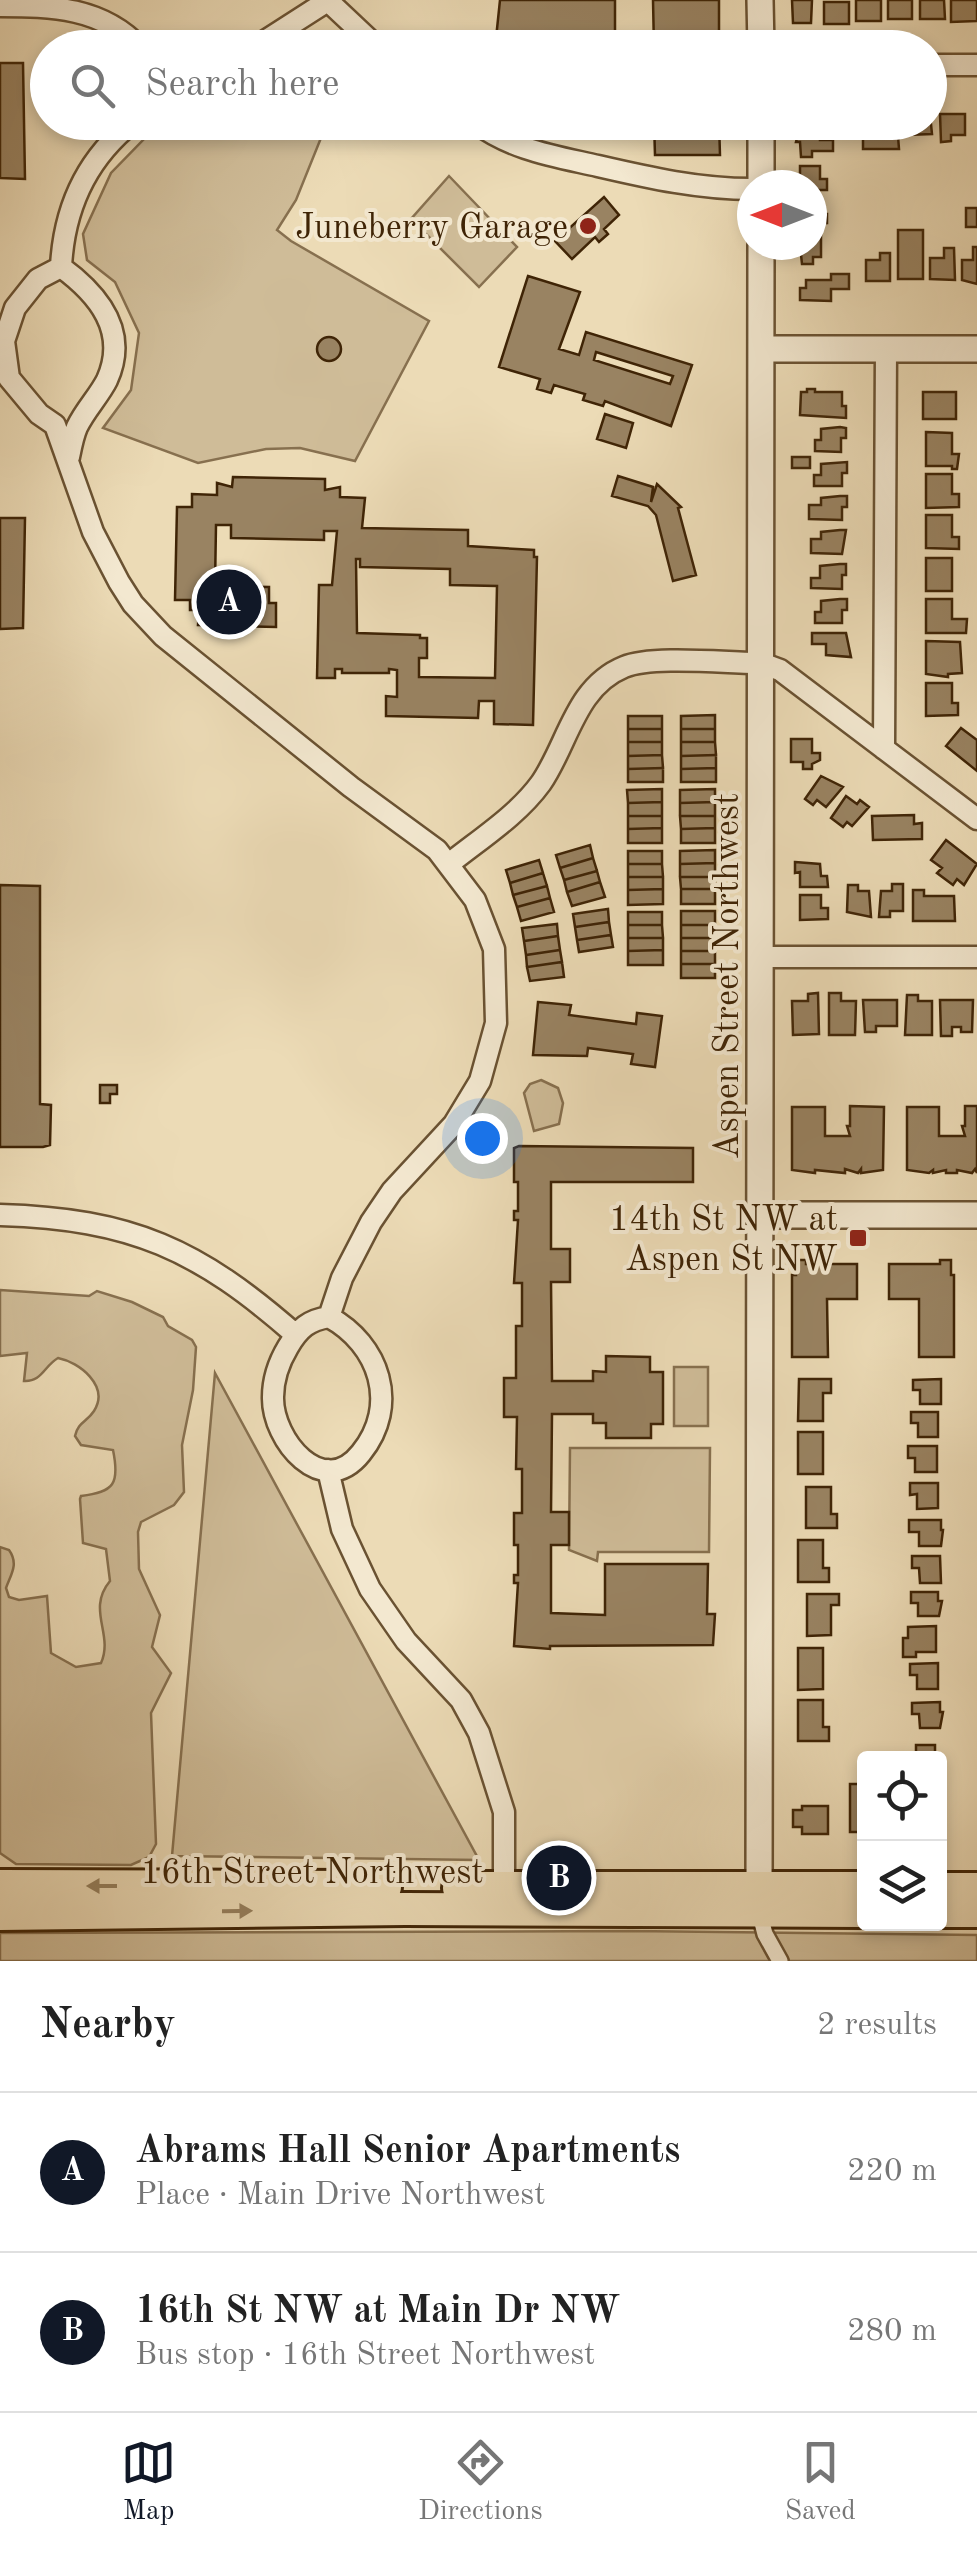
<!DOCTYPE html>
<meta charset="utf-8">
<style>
body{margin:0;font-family:"Old Standard TT",serif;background:#f6f6f6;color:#222}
.controls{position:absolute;right:30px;bottom:30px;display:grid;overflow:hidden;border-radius:10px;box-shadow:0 5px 15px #0003}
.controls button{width:90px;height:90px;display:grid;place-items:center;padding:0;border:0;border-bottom:2px solid #e0e0e0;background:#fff;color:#222;font:50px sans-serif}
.compass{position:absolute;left:737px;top:170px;width:90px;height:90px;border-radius:50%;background:#fff;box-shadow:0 5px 15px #0003;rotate:270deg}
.you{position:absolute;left:482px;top:1138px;width:35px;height:35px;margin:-25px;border:8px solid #fff;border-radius:50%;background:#1a73e8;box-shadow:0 0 0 15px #1a73e833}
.badge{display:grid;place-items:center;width:65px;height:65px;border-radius:50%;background:#111827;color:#fff;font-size:32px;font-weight:700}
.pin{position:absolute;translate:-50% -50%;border:5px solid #fff;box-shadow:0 2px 10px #0006}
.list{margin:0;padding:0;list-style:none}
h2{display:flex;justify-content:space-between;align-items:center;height:130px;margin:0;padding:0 40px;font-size:42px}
h2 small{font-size:32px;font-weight:400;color:#767676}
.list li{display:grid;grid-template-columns:65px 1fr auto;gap:30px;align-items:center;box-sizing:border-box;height:160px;padding:0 40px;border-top:2px solid #e0e0e0}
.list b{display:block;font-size:38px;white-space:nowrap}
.list p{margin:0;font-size:32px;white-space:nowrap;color:#767676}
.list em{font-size:32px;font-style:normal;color:#767676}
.icon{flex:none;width:55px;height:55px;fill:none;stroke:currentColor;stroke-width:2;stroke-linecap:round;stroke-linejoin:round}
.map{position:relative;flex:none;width:977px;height:1961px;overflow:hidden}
.search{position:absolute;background:#fff;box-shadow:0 5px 15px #0003;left:30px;right:30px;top:30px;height:110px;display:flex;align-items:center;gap:25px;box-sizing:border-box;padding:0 35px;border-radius:55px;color:#767676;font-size:38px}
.sheet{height:450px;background:#fff}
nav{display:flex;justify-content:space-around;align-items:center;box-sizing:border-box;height:140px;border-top:2px solid #e0e0e0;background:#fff;font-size:28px;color:#767676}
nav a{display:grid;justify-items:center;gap:5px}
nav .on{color:#111827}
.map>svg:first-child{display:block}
.green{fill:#cfbc98;stroke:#87704f;stroke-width:2.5}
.building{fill:#998362;stroke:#3f2406;stroke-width:2.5;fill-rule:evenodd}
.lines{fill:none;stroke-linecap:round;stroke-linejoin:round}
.pedestrian-casing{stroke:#6a5232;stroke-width:20}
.minor-casing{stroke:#6a5232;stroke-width:25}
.tertiary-casing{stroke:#6a5232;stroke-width:30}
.primary-casing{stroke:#3f2406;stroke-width:38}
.pedestrian{stroke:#f3e8d0;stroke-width:15}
.minor{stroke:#f3e8d0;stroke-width:20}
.tertiary{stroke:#f3e8d0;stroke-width:25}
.primary{stroke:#ecdbb6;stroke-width:32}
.oneway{fill:#96805e}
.poi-dot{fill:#8f2418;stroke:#f3e8d0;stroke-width:4}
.labels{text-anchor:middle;stroke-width:8;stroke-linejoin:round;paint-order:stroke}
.poi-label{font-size:35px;fill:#3f2406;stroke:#f3e8d0;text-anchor:end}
.street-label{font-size:35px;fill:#3f2406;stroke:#f3e8d0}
</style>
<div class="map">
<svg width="977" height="1961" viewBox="0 0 977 1961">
<rect width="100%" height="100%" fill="#ecdbb6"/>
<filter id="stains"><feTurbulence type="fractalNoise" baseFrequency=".002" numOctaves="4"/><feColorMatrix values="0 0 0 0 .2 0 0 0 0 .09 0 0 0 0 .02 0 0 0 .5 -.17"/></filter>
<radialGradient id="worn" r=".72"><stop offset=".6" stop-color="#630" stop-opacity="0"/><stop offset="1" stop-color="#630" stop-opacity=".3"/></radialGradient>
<path class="green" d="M167 123H327L296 200 277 230 291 241 429 321 355 461 300 448 266 449 198 463 103 428 131 390 139 333 115 282 87 260 83 234 111 173 149 134Z
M449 176 517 247 479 287 411 219Z
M541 1080 558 1088 563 1103 559 1124 534 1131 524 1093 530 1084Z
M0 1290 89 1296 97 1291 132 1302 163 1317 168 1326 192 1340 196 1347 193 1390 182 1445 184 1492 174 1505 141 1522 138 1532 139 1569 160 1615 152 1647 171 1673 151 1713 156 1844 149 1857 131 1865 16 1864 0 1853V1547L9 1550C19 1564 11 1574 6 1588L9 1597 19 1600 47 1596 51 1653 76 1667 101 1663C114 1634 86 1610 110 1581L106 1549 83 1543 80 1499 81 1496C114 1492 120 1484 113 1450L81 1445 75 1436C78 1422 87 1422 94 1411 110 1386 79 1362 58 1358 44 1366 42 1382 24 1381L27 1353 0 1356Z
M674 1367H708V1426H674Z
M215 1373 479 1860 172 1856Z
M570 1448H710L709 1552H598L597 1561 569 1550Z
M632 1931 977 1935V1961H0V1933Z"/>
<path class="building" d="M500 0H615V48H495Z
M653 0H719V48H654Z
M792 0H812L811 23H793Z
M856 0H881V21H856Z
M888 0H912V19H888Z
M920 0H944L945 19H920Z
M951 0H977V21L951 22Z
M824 2H849V24H824Z
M0 63H23L25 179 0 178Z
M930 114 932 134 907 135V127H901V122H930Z
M940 114H965V135H951V141L941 142Z
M654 122H719L720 155H655Z
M868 122 897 123 899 149H863V131H868Z
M800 126H820V140H833V151H812V157H801L800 142H796Z
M800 166H820V179H827V190H812V185H800Z
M604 197 619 215 604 229 608 234 599 242 595 237 572 259 555 241Z
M812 199H820V214H827V223L812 224Z
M966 208H977V227H966Z
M898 230H923V279H898Z
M812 233H821V257H813V264H802L800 245H812Z
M973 247H977V284L962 280V260H973Z
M944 248H954L955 280 930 279V258H944Z
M880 253H890V281H866V260H880Z
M831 274H849V289H831V301L800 300V288H806V280H831Z
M528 276 580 292 559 349 579 355 586 332 692 365 671 426 605 401 603 406 583 400 585 394 554 385 551 393 537 389 540 379 499 367ZM596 352 673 376 670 384 594 360Z
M317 349a12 12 0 1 1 24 0a12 12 0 1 1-24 0Z
M807 389H815V392H842V406H846V418L800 415 801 392H807Z
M923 392H956V419H923Z
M605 414 633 423 626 448 597 439Z
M840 427 846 428V438H841V452L815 451V440H821V429Z
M926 432 952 433V454H959L957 469H952V466H926Z
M792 457H810V468H792Z
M847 462V473H842V486H814V475H821V464Z
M926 474H952V494H959V507L926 508Z
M618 476 653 487 651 502 657 484 681 507 678 508 696 575 673 581 656 515 648 506 612 496Z
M233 477 325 479V490L340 487V497L365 498 362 528 468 530V546L534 550V557H537L533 725 494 724V701H479L478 718 386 716V696L397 697V670L389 669V673H342V669H335V678H317L319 585H332L337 531H324V540L231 538V525H216L215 586 269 587V603H276V627L198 625 199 610H190V600H175L177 507H192V494L217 495V483L232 487ZM356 559H360V567L450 569V585L497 586 495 678 419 677V658H427V638H420V635L357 633Z
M840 496H847V507H842V520L809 519V505H821V498Z
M926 515H952V537H959V549L926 548Z
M0 518H25L23 628 0 629Z
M840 530H846L842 554 811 553V539H821V532Z
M926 558H952V591H926Z
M840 564H846V575H842V589L811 588V578H820V566Z
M840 599H847V610H842V623H815V612H821V601Z
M926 599H952V619H967L966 633H926Z
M812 633H846L851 657 826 655V644H812Z
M926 641 960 642 962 673 948 674V677L926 674Z
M926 683H952V703H958V715L926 716Z
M715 715V729H681V716Z
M628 716H662V729H628Z
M961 728 977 740V771L946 746Z
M628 729H662V742H628Z
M681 729H715V742H681Z
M791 739H812V753H820V760L812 764V769H803V762H791Z
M628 742H662V755L628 756Z
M681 742H715L716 755 681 756Z
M662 755 663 768 628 769V756Z
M716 755V768L681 769V756Z
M663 768V782H628V769Z
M716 768V782H681V769Z
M821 776 843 787 826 807 817 800 813 805 805 799Z
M662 789V802L628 803 627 790Z
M715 789V802L680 803V790Z
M846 796 857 804 860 800 869 807 852 826 847 822 843 827 831 818Z
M662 802V816H628V803Z
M715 802V816H680V803Z
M914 815V824L922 823V839L873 840 872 816Z
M628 816H662V828L628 829Z
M680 816H715V828L681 829Z
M662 828V843H628V829Z
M715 828V843H681V829Z
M946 840 977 864 964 885 957 879 953 885 937 873 942 868 931 860Z
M590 845 593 858 560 868 556 855Z
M715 850V863L680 864V851Z
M628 851H662V864H628Z
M593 858 597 871 564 880 560 868Z
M539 860 543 873 510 883 506 870Z
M795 862 820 864 821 876H827L828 887H800V872L795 873Z
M715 863V877H680V864Z
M628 864H662L663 877H628Z
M597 871 600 882 567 892 564 880Z
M543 873 547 886 513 895 510 883Z
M628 877H663V889L628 890Z
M680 877H715V889H681Z
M600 882 605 897 572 906 567 892Z
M892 884H903V911H890V917H879L881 891H892Z
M0 885 40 886V1104L51 1105 50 1145 43 1147H0Z
M848 885H858V891H869L871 917 847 912Z
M547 886 550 898 517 907 513 895Z
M663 889V904L628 905V890Z
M681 889H715V904H681Z
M913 890H924V896H954L955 921H913Z
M800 895H821V908H828V919L800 920Z
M550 898 554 912 521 921 517 907Z
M608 909 609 922 575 927 573 914Z
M681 911H715V925H681Z
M628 912H662V925H628Z
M609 922 611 935 577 940 575 927Z
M557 924 558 936 524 941 522 928Z
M628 925H662L663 938H628Z
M681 925H715V938H681Z
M611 935 613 947 579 952 577 940Z
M558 936 560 950 526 955 524 941Z
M628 938H663V950L628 951Z
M681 938H715V951H681Z
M560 950 562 962 527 967 526 955Z
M663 950V965H628V951Z
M681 951H715V964H681Z
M562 962 564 977 530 981 527 967Z
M681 964H715V978H681Z
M818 993 819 1034 793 1035 792 1001H808V994Z
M829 993H841V1001H856L855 1035H829Z
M907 995H918V1001H932V1035H905Z
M863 1000H897V1026H876V1032H865Z
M940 1000H973L972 1032H961V1027H952V1036H941Z
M538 1002 571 1005 569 1015 636 1024 637 1013 662 1016 655 1067 631 1064 633 1054 588 1048 587 1056 533 1055Z
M100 1085H117V1094H110V1103H100Z
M850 1106 884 1107 883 1170 861 1173V1169L858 1173 845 1169V1173L815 1170V1173L792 1170V1107H825V1136H850L847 1126H850Z
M965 1106H977V1173L975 1169 972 1173 957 1170V1173H946V1170L933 1173V1170L929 1173 907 1170V1107H939V1136H965L962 1126H965Z
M519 1146 693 1148V1182H551V1249H570V1282H551L552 1381H593V1371L606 1372V1356L650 1357V1372H663V1424H651V1438H606V1423H593V1414H552L551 1512H569V1545H551V1613L605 1615V1564H708L707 1614H715L713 1645 550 1646V1649L514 1646 518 1583H514V1575H518V1545H514V1513H522V1469H516L517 1417H504V1378H516V1326H522V1283H514L518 1220H514V1211H518V1182H514V1148Z
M796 1260H806V1264H857V1299H827L828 1357H792V1275H796Z
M940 1260H951V1275H954V1357H919V1299H889V1264H940Z
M799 1379H831V1393H823V1421H798Z
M941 1379V1404H920V1390H913V1380Z
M911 1412H938V1437H918V1423H911Z
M798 1432H823V1474H798Z
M908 1446H937V1472H915V1458H908Z
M910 1483H938V1508L917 1509V1494L910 1495Z
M806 1487H831V1514H837V1528H806Z
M909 1520H941V1530H943L941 1546H919V1532H909Z
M798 1540H823V1568H829V1582H798Z
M912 1556H940L941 1583H920L919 1568H912Z
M911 1592H938V1601H942L939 1616H918V1603H911Z
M807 1594H839V1605H831V1635L807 1636Z
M936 1626V1652H916V1657H903V1638H908V1627Z
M798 1648H823V1689L798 1690Z
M938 1663V1689H917V1675H910V1664Z
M798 1700H823V1727H829V1741H798Z
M940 1702V1712H943L940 1728H920L919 1714H912V1703Z
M916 1745H935V1758H916Z
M850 1784H864V1832H850Z
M802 1806H828V1834H802V1827H793V1810H802Z"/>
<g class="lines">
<defs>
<path id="pedestrian" d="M759 1911 765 1934 780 1961"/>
<path id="minor" d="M328 1 378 48
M0 6C51 6 102 7 140 48
M254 48 329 0
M930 65H977
M475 122C512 150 554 156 598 166 650 178 699 189 752 189
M61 267 38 279 15 308 4 341 9 378 39 414 55 425 93 532 119 582 133 604 163 636 351 787 437 850 475 900 494 949 496 1023 480 1081 454 1124 392 1191 371 1222 342 1278 329 1317
M61 267C98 294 129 331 107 380 99 396 85 410 77 427 73 436 71 447 69 457
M61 267C64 208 86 159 133 122
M884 749 886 349
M449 864C480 839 517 816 541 783 568 744 575 687 624 667 652 655 727 663 761 663L780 670 977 819
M761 957H977
M0 1215C132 1219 198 1249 296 1335
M329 1317C379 1344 400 1405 361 1453 323 1501 272 1440 273 1397 273 1379 279 1362 288 1347 299 1328 309 1320 329 1317Z
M328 1470 342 1529 370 1589 406 1641 461 1700 479 1733 504 1812V1898"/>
<path id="tertiary" d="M760 0 761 48
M761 122V185
M761 349H977
M761 1215H977
M759 1905 761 245"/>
<path id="primary" d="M0 1886 385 1887
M459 1888H864
M940 1889H977
M940 1911H977
M0 1914 405 1909 864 1911"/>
</defs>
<use href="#pedestrian" class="pedestrian-casing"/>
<use href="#minor" class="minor-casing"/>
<use href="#tertiary" class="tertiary-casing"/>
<use href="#primary" class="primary-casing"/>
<use href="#pedestrian" class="pedestrian"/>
<use href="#minor" class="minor"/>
<use href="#tertiary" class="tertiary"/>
<use href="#primary" class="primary"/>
</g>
<defs><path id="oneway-solid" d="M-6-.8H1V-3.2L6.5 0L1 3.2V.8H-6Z" transform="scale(2.5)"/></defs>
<g class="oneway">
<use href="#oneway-solid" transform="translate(102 1886) rotate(-180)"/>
<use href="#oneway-solid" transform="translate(237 1911) rotate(-1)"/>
</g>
<g class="poi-dot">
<circle cx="588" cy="226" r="10"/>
<rect x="848" y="1228" width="20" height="20" rx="5"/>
</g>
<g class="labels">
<g class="poi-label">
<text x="568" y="238">Juneberry Garage</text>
<text x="838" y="1230">14th St NW at<tspan x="838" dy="40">Aspen St NW</tspan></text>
</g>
<g class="street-label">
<text transform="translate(726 976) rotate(-90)" y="12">Aspen Street Northwest</text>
<text x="312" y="1883">16th Street Northwest</text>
</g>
</g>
<rect width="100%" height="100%" filter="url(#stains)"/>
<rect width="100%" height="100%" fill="url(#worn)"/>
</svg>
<div class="controls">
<button><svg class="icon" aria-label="locate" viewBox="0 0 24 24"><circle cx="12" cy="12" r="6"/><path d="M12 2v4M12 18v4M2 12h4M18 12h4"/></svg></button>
<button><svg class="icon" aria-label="layers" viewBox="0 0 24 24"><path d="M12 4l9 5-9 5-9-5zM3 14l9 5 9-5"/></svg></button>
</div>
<svg class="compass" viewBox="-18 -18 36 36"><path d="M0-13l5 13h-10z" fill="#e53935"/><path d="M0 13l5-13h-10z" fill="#767676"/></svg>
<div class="you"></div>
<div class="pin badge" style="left:229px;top:602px">A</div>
<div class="pin badge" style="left:559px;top:1878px">B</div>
<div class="search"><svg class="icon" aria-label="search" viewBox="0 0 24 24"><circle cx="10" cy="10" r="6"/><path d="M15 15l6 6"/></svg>Search here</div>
</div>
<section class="sheet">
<h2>Nearby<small>2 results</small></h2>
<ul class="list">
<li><span class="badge">A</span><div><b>Abrams Hall Senior Apartments</b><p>Place · Main Drive Northwest</p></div><em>220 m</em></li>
<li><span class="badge">B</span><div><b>16th St NW at Main Dr NW</b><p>Bus stop · 16th Street Northwest</p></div><em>280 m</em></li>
</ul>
</section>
<nav>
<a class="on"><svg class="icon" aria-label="map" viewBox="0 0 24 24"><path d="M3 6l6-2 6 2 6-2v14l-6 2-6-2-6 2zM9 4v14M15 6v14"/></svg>Map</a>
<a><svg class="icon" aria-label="directions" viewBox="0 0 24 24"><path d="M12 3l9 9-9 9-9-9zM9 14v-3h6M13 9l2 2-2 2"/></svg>Directions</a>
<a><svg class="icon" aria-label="saved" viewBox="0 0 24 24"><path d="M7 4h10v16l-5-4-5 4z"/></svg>Saved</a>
</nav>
